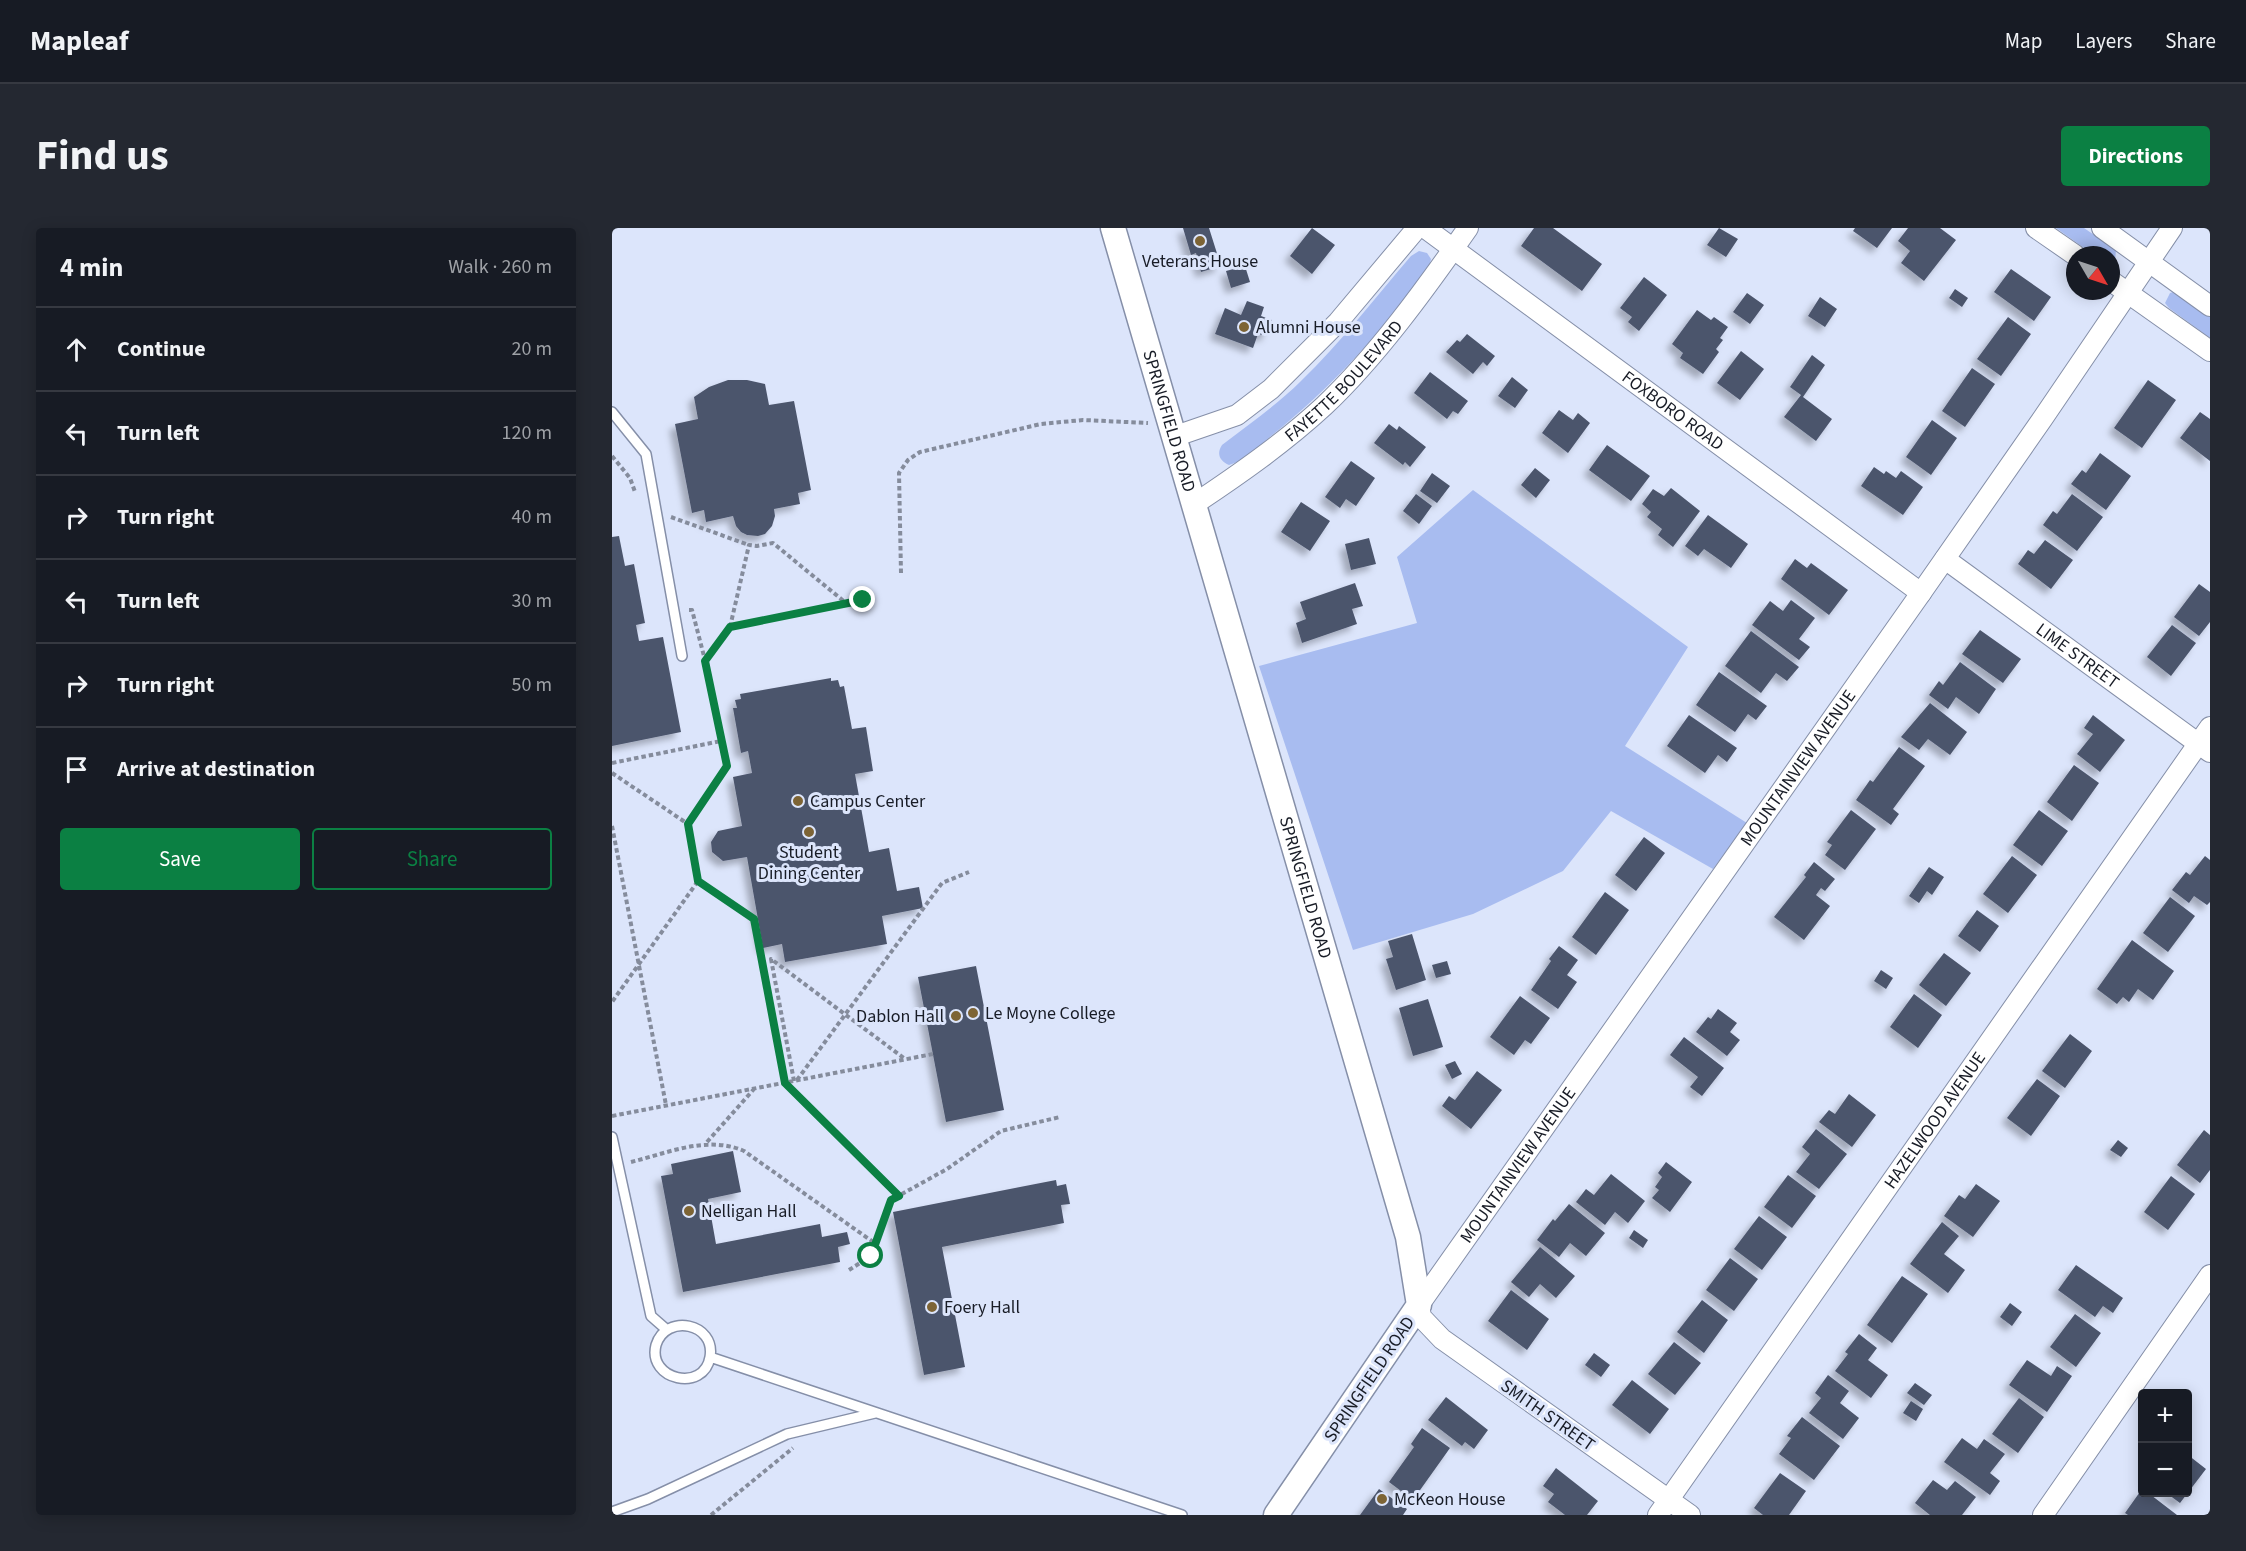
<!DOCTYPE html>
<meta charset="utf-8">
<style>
body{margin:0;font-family:"Source Sans 3",sans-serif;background:#242831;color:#f1f3f6}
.controls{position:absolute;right:18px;bottom:18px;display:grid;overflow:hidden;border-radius:6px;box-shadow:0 3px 15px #0003}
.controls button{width:54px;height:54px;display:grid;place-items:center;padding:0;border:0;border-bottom:2px solid #363941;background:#171b24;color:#f1f3f6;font:30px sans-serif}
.compass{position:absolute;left:1454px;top:18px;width:54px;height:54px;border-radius:50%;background:#171b24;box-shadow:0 3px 15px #0003;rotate:129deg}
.stop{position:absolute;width:18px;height:18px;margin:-14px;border:4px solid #0b8043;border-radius:50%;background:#fff}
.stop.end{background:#0b8043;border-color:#fff;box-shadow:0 2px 6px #0008}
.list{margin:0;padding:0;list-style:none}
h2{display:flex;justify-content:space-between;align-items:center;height:78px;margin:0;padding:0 24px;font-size:26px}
h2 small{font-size:20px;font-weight:400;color:#9ea1a6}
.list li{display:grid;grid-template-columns:39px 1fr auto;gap:18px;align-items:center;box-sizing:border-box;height:84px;padding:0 24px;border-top:2px solid #363941}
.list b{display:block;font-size:22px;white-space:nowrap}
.list em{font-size:20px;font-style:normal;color:#9ea1a6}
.actions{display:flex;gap:12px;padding:18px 24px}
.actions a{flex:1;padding:14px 0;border:2px solid #0b8043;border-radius:6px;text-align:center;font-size:21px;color:#0b8043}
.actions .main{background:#0b8043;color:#fff}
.icon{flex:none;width:33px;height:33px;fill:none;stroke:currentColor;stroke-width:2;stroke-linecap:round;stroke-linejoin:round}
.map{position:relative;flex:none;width:1598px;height:1287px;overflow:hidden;border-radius:6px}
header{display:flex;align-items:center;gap:36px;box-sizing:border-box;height:84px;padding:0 30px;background:#171b24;border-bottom:2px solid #363941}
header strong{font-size:28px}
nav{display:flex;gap:33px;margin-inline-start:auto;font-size:21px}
.intro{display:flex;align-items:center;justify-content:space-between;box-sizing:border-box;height:144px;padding:0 36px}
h1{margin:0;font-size:42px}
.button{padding:15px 27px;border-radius:6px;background:#0b8043;color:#fff;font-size:21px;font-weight:700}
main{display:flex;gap:36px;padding:0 36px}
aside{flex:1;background:#171b24;border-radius:6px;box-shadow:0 3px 15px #0003}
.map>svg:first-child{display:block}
.green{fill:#a8bcf0}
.building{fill:#4c556c;filter:url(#shadow)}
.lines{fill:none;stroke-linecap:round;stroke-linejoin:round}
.service-casing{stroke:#858fa8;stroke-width:12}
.minor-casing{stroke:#858fa8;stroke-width:22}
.tertiary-casing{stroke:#858fa8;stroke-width:27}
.path{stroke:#858c9c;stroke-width:4;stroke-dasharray:4.5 3;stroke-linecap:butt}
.service{stroke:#fff;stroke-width:9}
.minor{stroke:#fff;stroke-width:20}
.tertiary{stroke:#fff;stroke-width:24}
.route{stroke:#0b8043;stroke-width:8}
.poi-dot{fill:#7d6435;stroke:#dce5fb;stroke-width:2}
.labels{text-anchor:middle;stroke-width:6;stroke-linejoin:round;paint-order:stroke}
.poi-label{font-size:18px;fill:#181c26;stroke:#dce5fb;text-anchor:start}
.street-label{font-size:18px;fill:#181c26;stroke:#dce5fb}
</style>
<header>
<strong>Mapleaf</strong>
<nav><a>Map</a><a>Layers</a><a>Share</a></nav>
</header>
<div class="intro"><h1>Find us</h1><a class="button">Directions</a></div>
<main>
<aside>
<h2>4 min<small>Walk · 260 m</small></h2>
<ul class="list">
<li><svg class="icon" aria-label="ahead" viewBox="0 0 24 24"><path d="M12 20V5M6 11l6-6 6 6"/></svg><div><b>Continue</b></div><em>20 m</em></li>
<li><svg class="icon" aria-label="left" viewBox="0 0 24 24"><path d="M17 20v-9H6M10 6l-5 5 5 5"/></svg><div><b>Turn left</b></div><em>120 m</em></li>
<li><svg class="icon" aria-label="right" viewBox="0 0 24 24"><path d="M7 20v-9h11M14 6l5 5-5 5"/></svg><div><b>Turn right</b></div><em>40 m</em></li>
<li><svg class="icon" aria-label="left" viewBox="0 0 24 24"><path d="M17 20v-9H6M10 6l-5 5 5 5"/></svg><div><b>Turn left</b></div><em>30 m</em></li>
<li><svg class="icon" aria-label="right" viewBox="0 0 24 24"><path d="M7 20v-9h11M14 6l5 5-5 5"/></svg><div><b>Turn right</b></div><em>50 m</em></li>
<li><svg class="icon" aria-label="arrive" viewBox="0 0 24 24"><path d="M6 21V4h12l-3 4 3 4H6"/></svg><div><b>Arrive at destination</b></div></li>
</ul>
<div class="actions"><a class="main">Save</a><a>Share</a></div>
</aside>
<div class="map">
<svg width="1598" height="1287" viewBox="0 0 1598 1287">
<defs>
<filter id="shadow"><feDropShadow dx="-5.5" dy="5.5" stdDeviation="3" flood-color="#0004"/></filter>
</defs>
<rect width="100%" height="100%" fill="#dce5fb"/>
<path class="green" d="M1444 0H1472L1504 22 1503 34 1499 36V27H1482Z
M807 23 815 25 819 31 817 40C772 102 719 160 659 208 647 218 632 233 617 237 608 233 604 226 610 217 637 196 665 177 689 153 729 114 763 70 799 28Z
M1564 63 1598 87V110L1557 80 1553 75 1558 65Z
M861 262 1076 419 1013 518 1135 595 1101 641 999 583 951 643 861 686 741 722 647 438 805 395 785 329Z"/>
<path class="building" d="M571 0H597L609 38 589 44 584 25 579 27Z
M700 0 723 17 700 46 678 28Z
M922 0H941L990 36 970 63 909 18Z
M1107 0 1126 11 1114 29 1095 17Z
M1243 0H1280L1265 20 1241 3Z
M1296 0H1328L1344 12 1312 53 1289 35 1298 23 1286 13Z
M633 38 638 54 619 60 614 43Z
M1399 41 1439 69 1422 93 1382 64Z
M1032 49 1055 67 1027 103 1016 94 1020 89 1008 80Z
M1343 61 1356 70 1350 79 1337 70Z
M1135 65 1152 77 1138 96 1121 84Z
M1208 69 1225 81 1213 99 1196 88Z
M635 73 652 79 649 88 660 92 654 108 646 106 641 120 603 106 613 80 629 87Z
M1085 82 1099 92 1102 89 1116 99 1108 110 1111 112 1104 121 1107 124 1091 146 1068 130 1071 125 1060 116Z
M1396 89 1419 106 1389 148 1365 131Z
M855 106 883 128 875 138 871 134 861 146 834 124 845 112 848 114Z
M1129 123 1152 141 1128 172 1105 155Z
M1200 127 1213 137 1191 169 1220 191 1204 213 1172 189 1189 167 1178 159Z
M1360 140 1383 156 1353 199 1330 183Z
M818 144 856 173 846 186 841 183 835 191 802 165Z
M900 149 916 162 903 180 886 168Z
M116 152H135L153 156 157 177 182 173 199 262 186 265 188 276 162 281 163 288 160 298 153 306 146 308 135 307 129 304 124 298 121 288 94 294 92 282 80 285 63 196 86 191 82 169 97 159Z
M1536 152 1564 172 1530 220 1502 200Z
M947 182 961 192 966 185 978 195 956 225 930 205Z
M1588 184 1598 191V233L1568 210Z
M1320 192 1345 210 1319 247 1294 229Z
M777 196 785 202 787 198 814 219 798 239 793 234 791 237 762 215Z
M995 217 1038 248 1019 273 977 242Z
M1488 225 1519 248 1494 282 1459 256 1470 242 1474 245Z
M739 233 763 250 744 278 734 271 728 280 713 269Z
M1262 239 1272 246 1274 243 1284 250 1289 243 1311 259 1291 287 1249 258Z
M923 240 938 252 924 270 909 257Z
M820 245 838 258 825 275 808 263Z
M1059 260 1088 283 1061 319 1046 307 1050 301 1035 289 1039 284 1030 276 1041 261 1052 268Z
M804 266 820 278 807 296 791 283Z
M1460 266 1491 289 1465 323 1431 297 1441 283 1445 286Z
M689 274 718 293 698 323 669 304Z
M1096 287 1136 316 1119 340 1092 321 1086 328 1073 318Z
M7 308 13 338 22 336 33 395 24 397 27 413 51 409 69 504 0 518V309Z
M757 310 764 336 739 342 733 316Z
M1433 312 1461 332 1439 361 1406 336 1416 322 1422 326Z
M1183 331 1195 340 1199 335 1236 362 1217 387 1169 351Z
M743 355 751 378 740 381 745 396 690 415 684 395 694 391 688 374Z
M1587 356 1598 364V394L1587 408 1562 389Z
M1179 372 1203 390 1187 411 1198 419 1187 432 1140 397 1158 373 1171 383Z
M1560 397 1584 415 1559 448 1535 429Z
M1368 402 1409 431 1391 455 1350 426Z
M1139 403 1187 439 1175 453 1164 445 1149 465 1113 438Z
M1348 434 1384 461 1367 486 1344 469 1336 481 1317 467 1327 453 1331 457Z
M1107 444 1155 478 1144 492 1136 486 1123 504 1084 477Z
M219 450V453L226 452 228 459 232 458 240 501 254 499 261 543 243 546 257 624 277 620 285 663 307 659 311 680 270 688 275 716 173 734 170 716 151 720 135 629 111 633 100 624 99 614 106 603 130 598 121 549 140 545 136 523 129 525 121 480H125L123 472 129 471 128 466Z
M1318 475 1355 504 1338 527 1316 511 1307 522 1289 509Z
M1077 487 1125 520 1115 534 1106 527 1093 545 1055 518Z
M1481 487 1513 512 1488 544 1465 526 1481 506 1472 500Z
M1287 519 1313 538 1281 581 1287 586 1279 597 1244 572 1258 552 1261 554Z
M1462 537 1487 555 1460 593 1435 574Z
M1239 582 1264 601 1233 642 1213 627 1220 617 1215 614Z
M1427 582 1456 603 1430 638 1401 617Z
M1032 609 1053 625 1024 663 1003 647Z
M1400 628 1425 647 1396 685 1371 666Z
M1593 628 1598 632V674L1595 677 1582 668 1577 675 1560 662 1574 644 1578 647Z
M1202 634 1223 651 1213 663 1209 660 1204 667 1218 678 1192 712 1162 689 1194 649 1192 647Z
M1317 639 1332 649 1320 667 1315 663 1307 675 1297 668Z
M993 664 1017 682 984 727 960 709Z
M1558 669 1583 688 1556 724 1531 705Z
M1365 682 1387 698 1368 724 1346 708Z
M800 706 814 752 784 762 774 731 781 729 776 713Z
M1520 712 1562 743 1541 772 1526 761 1517 774 1511 769 1505 776 1485 761Z
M947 718 966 732 955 747 965 754 946 781 919 762 939 733 937 731Z
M1332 725 1359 745 1334 778 1307 757Z
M835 733 839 746 824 750 820 737Z
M364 738 392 882 334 894 306 749Z
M1269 742 1281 750 1274 761 1262 753Z
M1302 766 1330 787 1306 820 1278 799Z
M908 768 938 790 919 816 913 812 902 827 878 809Z
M816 771 831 819 801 828 787 780Z
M1106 781 1125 795 1118 804 1128 812 1115 828 1084 804 1096 789 1099 791Z
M1458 806 1480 823 1453 860 1430 843Z
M1072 809 1112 840 1090 868 1078 859 1086 849 1058 827Z
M843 833 850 846 840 851 833 837Z
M865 843 890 862 859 901 830 878 837 868 843 872Z
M1425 851 1448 868 1419 908 1395 890Z
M1237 866 1264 887 1240 919 1207 894 1217 882 1223 886Z
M1204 901 1235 926 1207 961 1184 944 1198 926 1190 919Z
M1592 902 1598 907V942L1588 955 1565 937Z
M1506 912 1516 920 1509 929 1498 922Z
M121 923 129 964 96 971 104 1016 208 996 210 1009 235 1004 238 1016 226 1019 228 1034 71 1064 49 948 61 946 59 936Z
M1054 934 1080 954 1058 984 1040 970 1047 962 1043 959 1050 949 1046 945Z
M999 946 1033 973 1016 995 1003 984 993 997 964 974 974 961 982 967Z
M1176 947 1204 968 1180 1000 1152 979Z
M1559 948 1583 966 1556 1002 1532 984Z
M444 952 445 958 454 956 458 976 449 977 452 995 330 1019 353 1139 312 1147 281 984Z
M1364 956 1388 973 1361 1009 1332 988 1347 967 1353 971Z
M957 976 993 1005 974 1028 958 1015 947 1029 925 1012 941 991 943 993Z
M1147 988 1175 1009 1150 1042 1122 1021Z
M1330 994 1347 1008 1332 1026 1353 1042 1336 1065 1298 1036Z
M1022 1002 1036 1012 1031 1020 1017 1010Z
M928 1019 963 1048 944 1070 928 1056 917 1069 899 1054Z
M1118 1030 1146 1051 1122 1083 1094 1062Z
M1464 1037 1511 1070 1501 1085 1491 1078 1483 1089 1446 1062Z
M1290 1048 1316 1066 1280 1115 1255 1097Z
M899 1062 937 1091 915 1122 876 1093Z
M1090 1072 1116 1092 1092 1125 1065 1104Z
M1398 1075 1410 1084 1400 1098 1388 1089Z
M1463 1086 1489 1105 1464 1139 1438 1119Z
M1247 1106 1265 1120 1256 1132 1276 1147 1259 1170 1223 1143 1236 1126 1233 1124Z
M1062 1114 1089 1135 1063 1167 1036 1146Z
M982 1125 998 1137 989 1149 973 1137Z
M1415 1132 1439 1148 1445 1138 1460 1148 1435 1184 1397 1157Z
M1216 1147 1237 1163 1228 1175 1247 1190 1231 1211 1197 1185 1209 1170 1203 1165Z
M1020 1152 1057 1181 1038 1206 1000 1177Z
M1303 1155 1320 1167 1312 1177 1295 1165Z
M834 1169 876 1202 862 1221 853 1214 850 1218 816 1192Z
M1407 1170 1432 1189 1406 1225 1380 1206Z
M1299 1173 1311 1181 1304 1193 1291 1185Z
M1190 1189 1228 1218 1202 1252 1167 1226 1179 1210 1175 1208Z
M810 1200 838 1220 801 1272 777 1254 802 1219 799 1216Z
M1350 1210 1365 1221 1372 1211 1393 1226 1378 1245 1388 1253 1378 1267 1332 1234Z
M1576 1227 1594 1241 1568 1275 1553 1264H1576Z
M944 1240 986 1273 975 1287H953L936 1274 942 1266 931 1258Z
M1168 1245 1194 1263 1177 1287H1151L1142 1280Z
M1321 1252 1335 1262 1343 1253 1364 1269 1350 1287H1318L1303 1275Z
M767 1261 795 1281 791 1287H748Z
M1530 1261V1264H1535L1565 1287H1516L1513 1285Z"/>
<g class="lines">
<defs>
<path id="service" d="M0 184 34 226 70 428
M0 909 39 1088 55 1102
M98 1129C92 1165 35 1152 44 1117 54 1085 104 1095 98 1129L570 1287
M0 1284 36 1271 175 1206 263 1185"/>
<g id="minor">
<path id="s1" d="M813 0 1309 365"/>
<path d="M1424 0 1463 27"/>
<path d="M1490 0 1598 78"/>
<path d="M1499 53 1598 123"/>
<path d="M561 209 625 187 659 161 726 94 805 0"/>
<path id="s2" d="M581 277C626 247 672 215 712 178 765 128 814 60 856 0"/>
<path id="s3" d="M1333 331 1598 524"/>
<path id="s4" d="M1046 1287 1598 499"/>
<path id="s5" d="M1078 1287 830 1111 809 1089 807 1077 1309 365 1431 190 1560 0"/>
<path d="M1431 1287 1598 1047"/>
</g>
<g id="tertiary">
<path id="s6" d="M501 0 796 1009 807 1077 664 1287"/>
</g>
</defs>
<use href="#service" class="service-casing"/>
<use href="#minor" class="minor-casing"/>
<use href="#tertiary" class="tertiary-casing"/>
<path class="path" d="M0 228 18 250 23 264
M59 289 137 317
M289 345 287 245 296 232 308 224 429 196 471 192 536 195
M77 382H80L93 432
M118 399 137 317 145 318 161 315 234 375
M0 535 109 513 93 433 118 399 251 372
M0 545 76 596 86 653 0 774
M76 596 115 538 109 513
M0 598 54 877
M86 653 142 691 173 855 287 968
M185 852 330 655 357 644
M182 853 159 731 293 831
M0 888 321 826
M95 914 142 861
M19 934C56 925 95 907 132 923L264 1016
M237 1042 259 1028 279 972 335 941 389 903 448 889
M99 1287 181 1220"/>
<use href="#service" class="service"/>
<use href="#minor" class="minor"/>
<use href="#tertiary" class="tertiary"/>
</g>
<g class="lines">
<path class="route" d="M251 372 118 399 93 433 115 538 76 596 86 653 142 691 173 855 287 968 279 972 259 1028"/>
</g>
<g class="poi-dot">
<circle cx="588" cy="13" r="6"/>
<circle cx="632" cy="99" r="6"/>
<circle cx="186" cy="573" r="6"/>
<circle cx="197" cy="604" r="6"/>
<circle cx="361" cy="785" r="6"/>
<circle cx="344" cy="788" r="6"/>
<circle cx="77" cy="983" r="6"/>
<circle cx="320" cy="1079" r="6"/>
<circle cx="770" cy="1271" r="6"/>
</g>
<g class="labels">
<g class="poi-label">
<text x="588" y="39" text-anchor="middle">Veterans House</text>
<text x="644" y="105">Alumni House</text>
<text x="198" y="579">Campus Center</text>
<text x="197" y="630" text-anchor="middle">Student<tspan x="197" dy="21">Dining Center</tspan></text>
<text x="373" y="791">Le Moyne College</text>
<text x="332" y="794" text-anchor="end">Dablon Hall</text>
<text x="89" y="989">Nelligan Hall</text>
<text x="332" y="1085">Foery Hall</text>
<text x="782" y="1277">McKeon House</text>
</g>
<g class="street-label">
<text dy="6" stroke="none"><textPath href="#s2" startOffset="196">FAYETTE BOULEVARD</textPath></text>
<text dy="6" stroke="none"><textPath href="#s1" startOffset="308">FOXBORO ROAD</textPath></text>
<text dy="6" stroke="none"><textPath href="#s6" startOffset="201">SPRINGFIELD ROAD</textPath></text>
<text dy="6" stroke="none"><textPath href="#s3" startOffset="164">LIME STREET</textPath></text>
<text dy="6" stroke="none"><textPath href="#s5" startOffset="1004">MOUNTAINVIEW AVENUE</textPath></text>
<text dy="6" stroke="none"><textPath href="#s6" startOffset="687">SPRINGFIELD ROAD</textPath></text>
<text dy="6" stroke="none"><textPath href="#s4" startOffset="482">HAZELWOOD AVENUE</textPath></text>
<text dy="6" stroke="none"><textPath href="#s5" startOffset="518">MOUNTAINVIEW AVENUE</textPath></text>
<text transform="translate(757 1151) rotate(-56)" y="6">SPRINGFIELD ROAD</text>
<text transform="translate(936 1187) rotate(35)" y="6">SMITH STREET</text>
</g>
</g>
</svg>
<div class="controls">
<button>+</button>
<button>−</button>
</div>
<svg class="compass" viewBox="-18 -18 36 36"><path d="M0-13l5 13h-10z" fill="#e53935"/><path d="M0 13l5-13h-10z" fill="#9ea1a6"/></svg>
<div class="stop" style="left:259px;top:1028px"></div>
<div class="stop end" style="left:251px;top:372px"></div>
</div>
</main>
